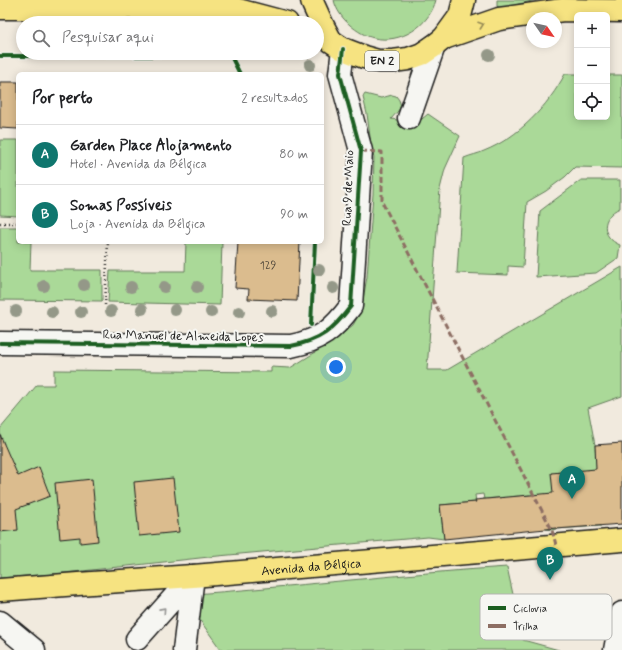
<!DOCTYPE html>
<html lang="pt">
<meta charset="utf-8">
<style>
body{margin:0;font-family:Mynerve,sans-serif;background:#f2f2f2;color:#202124}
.controls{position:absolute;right:12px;top:12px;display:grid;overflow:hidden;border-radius:6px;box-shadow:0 2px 10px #0003}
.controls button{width:36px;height:36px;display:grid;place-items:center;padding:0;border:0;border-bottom:1px solid #e0e0e0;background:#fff;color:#202124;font:20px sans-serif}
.compass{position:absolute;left:526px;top:12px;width:36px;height:36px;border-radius:50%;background:#fff;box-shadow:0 2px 10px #0003;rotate:124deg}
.you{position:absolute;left:336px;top:367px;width:14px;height:14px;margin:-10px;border:3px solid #fff;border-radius:50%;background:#1a73e8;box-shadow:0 0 0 6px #1a73e833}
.badge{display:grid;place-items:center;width:26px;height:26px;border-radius:50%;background:#0f766e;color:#fff;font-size:13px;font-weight:700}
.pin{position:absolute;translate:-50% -33px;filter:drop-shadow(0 1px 2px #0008)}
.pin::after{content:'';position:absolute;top:21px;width:14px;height:12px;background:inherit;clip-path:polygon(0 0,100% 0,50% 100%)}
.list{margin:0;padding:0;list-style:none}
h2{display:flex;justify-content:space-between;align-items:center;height:52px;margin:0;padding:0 16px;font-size:17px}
h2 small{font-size:13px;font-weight:400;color:#757577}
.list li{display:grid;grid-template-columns:26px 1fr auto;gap:12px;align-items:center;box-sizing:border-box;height:60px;padding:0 16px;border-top:1px solid #e0e0e0}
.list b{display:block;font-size:15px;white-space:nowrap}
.list p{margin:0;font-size:13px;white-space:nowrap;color:#757577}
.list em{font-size:13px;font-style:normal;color:#757577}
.icon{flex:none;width:22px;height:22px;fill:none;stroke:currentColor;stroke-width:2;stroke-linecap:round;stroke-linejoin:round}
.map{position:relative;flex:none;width:622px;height:650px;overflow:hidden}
.search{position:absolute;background:#fff;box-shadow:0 2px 10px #0003;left:16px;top:16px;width:308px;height:44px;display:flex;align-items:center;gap:10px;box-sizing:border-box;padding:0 14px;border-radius:22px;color:#757577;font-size:15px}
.panel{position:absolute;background:#fff;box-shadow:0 2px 10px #0003;left:16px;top:72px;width:308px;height:172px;border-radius:6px}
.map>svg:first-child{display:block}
.green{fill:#aad998;stroke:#637a5a}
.building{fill:#dbbc8e;stroke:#1c1c1c}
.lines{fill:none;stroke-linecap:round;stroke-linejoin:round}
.minor-casing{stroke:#1c1c1c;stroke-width:25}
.major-casing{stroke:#1c1c1c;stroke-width:25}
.path{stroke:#1c1c1c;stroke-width:2.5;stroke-dasharray:1 3;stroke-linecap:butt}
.minor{stroke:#f6f6f2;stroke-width:22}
.major{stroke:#f6e381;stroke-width:22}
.quiet{stroke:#8d6e63;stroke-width:3;stroke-dasharray:6 3;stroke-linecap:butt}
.cycleway-casing{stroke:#f6f6f2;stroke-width:6}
.cycleway{stroke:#1b5e20;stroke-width:4}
.tree{fill:#949888}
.oneway{stroke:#948954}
.oneway2{stroke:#949492}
.labels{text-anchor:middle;stroke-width:4;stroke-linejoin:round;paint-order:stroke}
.number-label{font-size:11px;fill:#4c4438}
.shield{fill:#f6f6f2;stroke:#5d5d5c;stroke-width:1}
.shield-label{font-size:12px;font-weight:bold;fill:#1c1c1c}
.street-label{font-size:13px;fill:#1c1c1c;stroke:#f6f6f2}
.key{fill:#f6f6f2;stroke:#b5b5b2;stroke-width:1}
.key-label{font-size:11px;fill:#1c1c1c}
</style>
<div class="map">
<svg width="622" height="650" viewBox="0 0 622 650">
<rect width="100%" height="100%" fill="#f1eade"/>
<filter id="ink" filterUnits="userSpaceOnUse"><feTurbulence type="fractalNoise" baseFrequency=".025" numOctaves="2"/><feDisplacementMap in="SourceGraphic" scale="8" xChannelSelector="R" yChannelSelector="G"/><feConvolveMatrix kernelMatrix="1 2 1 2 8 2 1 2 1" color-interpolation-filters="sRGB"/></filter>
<g filter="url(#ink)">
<path class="green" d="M334 0H436C429 26 401 44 374 38 365 36 357 31 350 25 343 19 336 10 334 0Z
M497 0H536L515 5 507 9H501L497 6Z
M565 74H577V117H607V75H622V168L575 167 565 177 546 191 527 202 523 267 508 266V275L457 273 464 158C471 155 478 154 484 151 519 137 548 106 565 74Z
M365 94 381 98 392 95 396 96 399 100 401 106 398 111 391 119 417 123 428 114 460 136 445 169 440 189 427 370H447L622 267V396L588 408 595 445 601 526 556 529 552 530 546 529 530 495 484 499 483 494 475 495 476 502 440 505 444 539 428 537 218 556 55 574 0 578V446L4 444 0 433V429L37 385H54V370L271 372V367L290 368 311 355 336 339 353 325 361 311 367 277 373 194 374 157 371 144 367 114 363 97Z
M0 140H18V216L0 215Z
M581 180H620V208C601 216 600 237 620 245L618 258 596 273 536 277 540 211Z
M0 227H18V242H31L30 270H102V301L0 300Z
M186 242H222L220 305 108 302 110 271H185Z
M507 567 523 640 559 650H221L182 595C290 587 398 574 507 567Z"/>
<path class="building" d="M0 82H18V129L0 128Z
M238 242H300L297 301 248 299 249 289 235 288Z
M0 435 18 476 39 467 50 496 16 509 18 530 0 532Z
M622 443V524L556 529V528L444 539 440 505 476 502 475 500 553 493 551 473 596 469 595 445Z
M173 478 179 532 139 536 134 482Z
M92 479 98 541 80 543V537L60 539 55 483Z"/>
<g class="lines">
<defs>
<path id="minor" d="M409 118 434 46
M0 343 291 346C321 340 333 330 351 306L361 151 340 74 343 49
M0 622 34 650
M137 639 193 576
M184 650 193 576
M615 650 622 613"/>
<g id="major">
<path d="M312 0 313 4 323 26 331 41 343 49 364 57 378 61H393L408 59 422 54 434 46 444 38 460 16 464 0"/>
<path d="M0 8H93L219 7 234 9 287 23"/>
<path d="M444 38 499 19 563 10 622 11"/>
<path id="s1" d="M0 590 78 584 193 576 622 540"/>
</g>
</defs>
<use href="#minor" class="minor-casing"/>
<use href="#major" class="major-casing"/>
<path class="path" d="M0 223H18
M105 305 108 242"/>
<use href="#minor" class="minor"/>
<use href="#major" class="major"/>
<path class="quiet" d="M361 151 382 152V202L552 530 556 545"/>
<defs>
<path id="cycleway" d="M0 56H231L240 74
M311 325 315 242
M0 343 291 346C321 340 333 330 351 306L361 151 340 74 343 49"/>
</defs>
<use href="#cycleway" class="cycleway-casing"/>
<use href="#cycleway" class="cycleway"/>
</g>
<g class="tree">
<circle cx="489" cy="55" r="6"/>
<circle cx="310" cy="65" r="6"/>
<circle cx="319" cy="270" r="6"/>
<circle cx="84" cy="285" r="6"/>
<circle cx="44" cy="286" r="6"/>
<circle cx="131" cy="287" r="6"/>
<circle cx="164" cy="287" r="6"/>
<circle cx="197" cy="287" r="6"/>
<circle cx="333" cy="288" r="6"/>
<circle cx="142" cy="309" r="6"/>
<circle cx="175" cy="310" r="6"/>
<circle cx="16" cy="311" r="6"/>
<circle cx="111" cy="311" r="6"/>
<circle cx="272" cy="311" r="6"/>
<circle cx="52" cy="312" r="6"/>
<circle cx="81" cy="312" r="6"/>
<circle cx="211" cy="312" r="6"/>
<circle cx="239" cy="312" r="6"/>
</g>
<defs><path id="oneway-chevron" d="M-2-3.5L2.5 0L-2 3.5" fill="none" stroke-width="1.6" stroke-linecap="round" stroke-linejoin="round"/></defs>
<use class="oneway" href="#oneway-chevron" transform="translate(481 25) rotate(-19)"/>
<use class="oneway2" href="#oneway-chevron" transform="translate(163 610) rotate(-48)"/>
</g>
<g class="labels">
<g class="number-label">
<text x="268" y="269">129</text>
</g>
<rect class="shield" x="365" y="51" width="34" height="20" rx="3"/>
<g class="shield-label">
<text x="382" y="65">EN 2</text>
</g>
<g class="street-label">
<text transform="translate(347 188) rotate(-88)" y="5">Rua 9 de Maio</text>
<text transform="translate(183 335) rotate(1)" y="5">Rua Manuel de Almeida Lopes</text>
<text dy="5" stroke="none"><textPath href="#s1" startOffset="312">Avenida da Bélgica</textPath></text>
</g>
</g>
<rect x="480" y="594" width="132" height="46" rx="6" class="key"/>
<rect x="488" y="606" width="18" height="4" fill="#1b5e20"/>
<rect x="488" y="624" width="18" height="4" fill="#8d6e63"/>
<g class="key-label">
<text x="513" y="612">Ciclovia</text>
<text x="513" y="630">Trilha</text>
</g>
</svg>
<div class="controls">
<button>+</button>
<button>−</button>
<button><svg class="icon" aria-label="locate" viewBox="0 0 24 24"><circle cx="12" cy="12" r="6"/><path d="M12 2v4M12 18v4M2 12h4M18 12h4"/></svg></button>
</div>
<svg class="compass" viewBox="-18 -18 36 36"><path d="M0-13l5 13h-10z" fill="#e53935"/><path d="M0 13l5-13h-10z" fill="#757577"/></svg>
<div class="you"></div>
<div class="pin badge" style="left:572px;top:499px">A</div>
<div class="pin badge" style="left:550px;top:580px">B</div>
<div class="search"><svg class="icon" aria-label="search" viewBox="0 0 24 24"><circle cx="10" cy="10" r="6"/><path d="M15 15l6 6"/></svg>Pesquisar aqui</div>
<section class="panel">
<h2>Por perto<small>2 resultados</small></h2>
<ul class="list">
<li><span class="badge">A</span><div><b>Garden Place Alojamento</b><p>Hotel · Avenida da Bélgica</p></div><em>80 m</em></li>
<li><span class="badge">B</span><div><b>Somas Possíveis</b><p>Loja · Avenida da Bélgica</p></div><em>90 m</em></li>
</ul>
</section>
</div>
